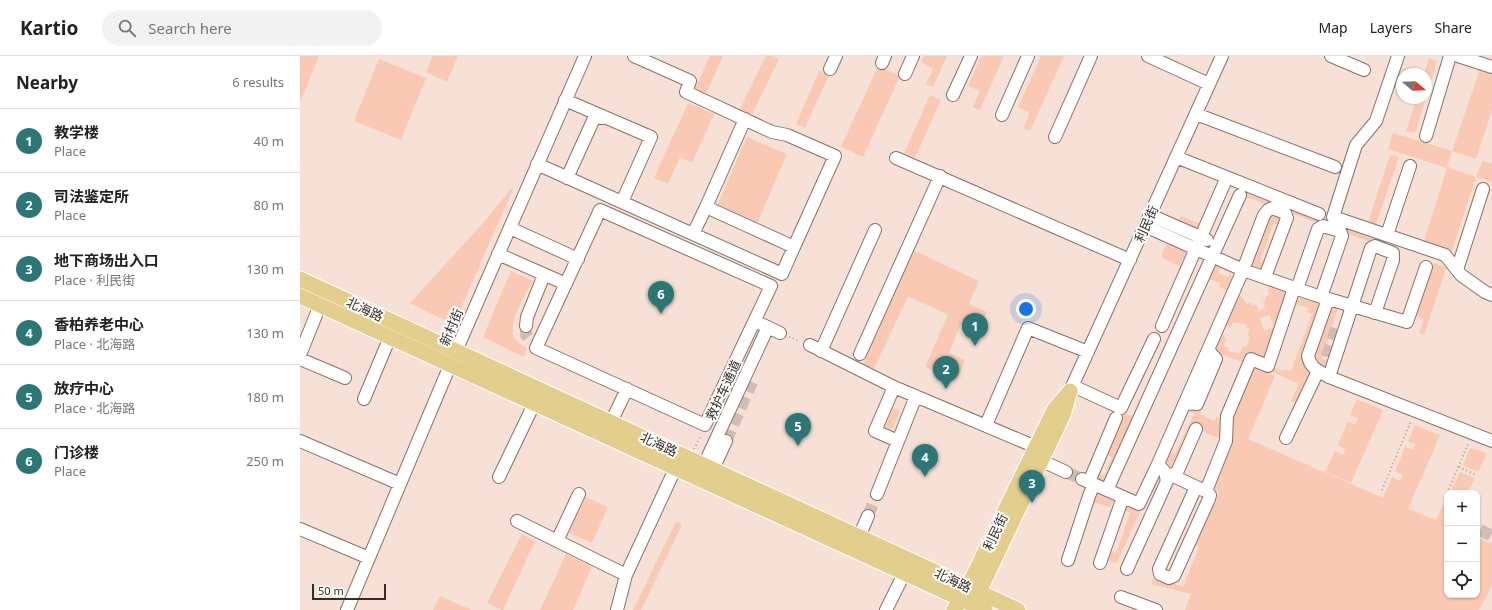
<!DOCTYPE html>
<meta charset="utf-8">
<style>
body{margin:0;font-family:"Noto Sans","Noto Sans SC",sans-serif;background:#f2f2f2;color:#222}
.controls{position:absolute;right:12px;bottom:12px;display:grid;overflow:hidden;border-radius:8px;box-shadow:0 1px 3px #0004}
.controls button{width:36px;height:36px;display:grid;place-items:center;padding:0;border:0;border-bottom:1px solid #e0e0e0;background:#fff;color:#222;font:20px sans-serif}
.compass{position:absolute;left:1096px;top:12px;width:36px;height:36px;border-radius:50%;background:#fff;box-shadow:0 1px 3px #0004;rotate:109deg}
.scale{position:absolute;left:12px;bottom:10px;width:74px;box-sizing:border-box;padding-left:4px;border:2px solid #352d29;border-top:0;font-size:11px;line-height:14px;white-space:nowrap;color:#352d29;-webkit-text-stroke:3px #fff;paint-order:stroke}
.you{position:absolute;left:726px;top:253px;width:14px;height:14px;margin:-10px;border:3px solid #fff;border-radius:50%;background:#1a73e8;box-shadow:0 0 0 6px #1a73e833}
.badge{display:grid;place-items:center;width:26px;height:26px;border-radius:50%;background:#2c7675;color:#fff;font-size:13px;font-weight:700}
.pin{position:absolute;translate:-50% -33px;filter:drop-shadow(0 1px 2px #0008)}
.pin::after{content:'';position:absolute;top:21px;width:14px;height:12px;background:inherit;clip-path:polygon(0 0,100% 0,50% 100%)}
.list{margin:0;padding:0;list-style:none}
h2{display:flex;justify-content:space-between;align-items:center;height:52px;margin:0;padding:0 16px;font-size:17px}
h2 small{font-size:13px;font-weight:400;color:#767676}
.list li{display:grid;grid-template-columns:26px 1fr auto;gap:12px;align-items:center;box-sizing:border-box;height:64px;padding:0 16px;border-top:1px solid #e0e0e0}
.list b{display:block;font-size:15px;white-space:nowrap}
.list p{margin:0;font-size:13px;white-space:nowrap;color:#767676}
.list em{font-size:13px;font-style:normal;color:#767676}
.icon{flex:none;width:22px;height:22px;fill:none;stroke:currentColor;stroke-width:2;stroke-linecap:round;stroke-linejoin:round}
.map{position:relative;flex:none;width:1192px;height:554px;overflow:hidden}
header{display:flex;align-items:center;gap:24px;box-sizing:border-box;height:56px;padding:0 20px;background:#fff;border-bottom:1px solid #e0e0e0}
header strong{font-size:19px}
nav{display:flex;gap:22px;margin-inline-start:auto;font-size:14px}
.search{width:280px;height:36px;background:#f2f2f2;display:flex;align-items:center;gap:10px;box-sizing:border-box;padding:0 14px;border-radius:22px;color:#767676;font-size:15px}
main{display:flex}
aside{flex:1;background:#fff}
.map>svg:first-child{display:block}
.green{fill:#f9c9b3;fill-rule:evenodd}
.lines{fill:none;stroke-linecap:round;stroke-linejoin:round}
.minor-tunnel{stroke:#d0bdb4;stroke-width:12;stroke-dasharray:12 6;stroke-linecap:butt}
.minor-casing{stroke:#85726a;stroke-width:14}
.major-casing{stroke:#fff;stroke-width:17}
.path{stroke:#af9e96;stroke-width:2;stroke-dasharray:1 3;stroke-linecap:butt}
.minor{stroke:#fff;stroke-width:12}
.major{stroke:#e3ce8d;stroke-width:15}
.labels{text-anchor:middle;stroke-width:4;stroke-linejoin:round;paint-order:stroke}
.street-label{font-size:13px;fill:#352d29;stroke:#fff}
</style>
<header>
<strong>Kartio</strong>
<div class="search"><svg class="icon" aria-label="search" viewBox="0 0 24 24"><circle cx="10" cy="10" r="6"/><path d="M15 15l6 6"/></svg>Search here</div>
<nav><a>Map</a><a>Layers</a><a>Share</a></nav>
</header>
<main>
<aside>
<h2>Nearby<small>6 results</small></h2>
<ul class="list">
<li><span class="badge">1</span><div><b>教学楼</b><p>Place</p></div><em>40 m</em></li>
<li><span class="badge">2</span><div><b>司法鉴定所</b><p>Place</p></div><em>80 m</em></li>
<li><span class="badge">3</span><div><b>地下商场出入口</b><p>Place · 利民街</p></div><em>130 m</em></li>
<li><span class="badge">4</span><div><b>香柏养老中心</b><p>Place · 北海路</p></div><em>130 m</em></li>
<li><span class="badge">5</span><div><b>放疗中心</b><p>Place · 北海路</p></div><em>180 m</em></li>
<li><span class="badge">6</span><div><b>门诊楼</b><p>Place</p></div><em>250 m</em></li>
</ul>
</aside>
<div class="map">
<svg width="1192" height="554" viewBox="0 0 1192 554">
<rect width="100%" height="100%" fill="#f7e1d7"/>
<path class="green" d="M0 0H19L1 44H0Z
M133 0H158L147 26 126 16Z
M410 0H423L405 40 394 35Z
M466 0H473L479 3 451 61 439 55Z
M624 0H647L633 31 626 28 633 13 621 6Z
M681 0H704L680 54 673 51 680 35 668 30Z
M741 0H764L730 75 723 72 730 57 718 51Z
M1129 2 1137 5 1126 41V18H1124Z
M79 3 126 22 101 84 54 65Z
M578 10 600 20 563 101 541 91Z
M1180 13 1192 16V54L1176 103 1152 95 1147 111 1176 121 1182 105 1192 108V126L1176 121 1150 201 1123 188 1147 112 1088 93 1093 77 1152 95Z
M519 15 529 19 505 72 496 68Z
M630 39 641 44 615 102 604 97Z
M1117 42H1126L1115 77 1106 75Z
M388 47 414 58 392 107 380 101 368 128 354 122Z
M447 81 487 98 457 168 417 150Z
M1090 99 1099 101 1076 169 1068 166Z
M214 131 157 261 148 266 110 247 184 166 210 134Z
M945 132 1096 191 1095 195 943 140Z
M972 157 980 159 982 164 980 170 974 167 960 205 966 208 965 212 962 213 950 209 967 159Z
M881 160 900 168 896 176 877 168Z
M868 184 888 193 879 210 861 201Z
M613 194 679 225 669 248 687 256 678 275 661 268 649 297 665 304 657 323 625 311 648 259 608 240 574 313 563 308Z
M1134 207 1146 212 1124 279 1119 277 1124 263 1115 260Z
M915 209 920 212 918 217 928 221 930 216 932 224 928 235 919 231 920 227 908 223Z
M211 215 233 225C226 238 206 268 215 283 218 287 223 290 227 292L224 301 183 281Z
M968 227 988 236 965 304 949 296 945 307 917 297 915 293 921 278 925 279 924 282 926 283 924 290 929 292 928 295 940 298 943 290 946 291 950 281 947 280 950 273 946 272 947 269 933 266 931 272 925 270 939 238 947 248 951 246 952 250 956 248 959 255 965 252 963 245 966 244 965 241 969 239 968 234 970 233ZM970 259 974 271 964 275 960 262Z
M1002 240 1021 245 1022 249 1004 308 1007 313 1014 318 999 348 991 345 999 328 971 315 972 311 983 315 985 313 991 315 1012 258 1007 256 1008 252 996 248 998 243Z
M1032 250 1038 252 1022 303 1031 306 1028 316 1012 303Z
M953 311 975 320 948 383 1083 442 1092 421 1100 425 1103 419 1095 415 1105 391 1113 394 1115 388 1108 385 1115 369 1140 379 1108 453 1136 464 1145 445 1147 446V539H1177V481L1192 488V530L1179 554H885L891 538 851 528 854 520 883 531 899 491 891 488 909 447 915 449 919 436 911 431 931 362Z
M1057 343 1083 354 1051 427 1025 416 1035 395 1043 399 1045 393 1038 389 1048 365 1055 369 1058 362 1050 359Z
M889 350 901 355 900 358 914 365 916 361 923 364 922 384 893 371 873 412 866 408 864 403 868 395 875 398 894 358 887 354Z
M593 352 600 355 592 374 585 371Z
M824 357 834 361 807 425H801L796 421 798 417 804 420 812 401 806 399Z
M1170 392 1187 397 1178 416 1163 409Z
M1160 416 1175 422 1167 437H1150Z
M796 435 814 442 810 451 793 446Z
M286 441 308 451 292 487 269 477Z
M829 449 841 453 817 507 808 505 807 503 809 495 816 497 830 457 823 454Z
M376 466 382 469 341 554H333Z
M222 478 235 485 203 554H202L187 547Z
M266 498 292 511 273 554H240Z
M140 540 172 554H133Z"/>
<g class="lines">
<path class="minor-tunnel" d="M226 270V279L231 285
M1027 301 1037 270
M426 385 452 326
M766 416 782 423
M568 460 577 438
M1180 474 1192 480"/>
<defs>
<path id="minor" d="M334 0 390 25 386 36 472 76 487 79 535 100 494 191 406 151 445 63
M848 0 909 28
M1031 0 1064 14
M1098 0 1076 65 1056 89 1033 161 1145 199 1161 219 1185 236 1192 239
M1158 0 1192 11
M582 7 585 0
M530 13 536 0
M605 18 613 0
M653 39 671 0
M265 44 351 81 322 146
M896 58 1035 111
M702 59 728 0
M1126 80 1150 0
M755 81 791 0
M876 101 1019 158
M596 102 830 204
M237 108 482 218 494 191
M267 122 296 58 301 62
M300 154 471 230 405 369 236 292Z
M850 159 907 184
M845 170 943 214 1015 239 1107 266 1126 211
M210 172 278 203
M393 178 406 151
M1087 179 1110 110
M198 198 266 228
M1157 214 1183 133
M997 233 1018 173 1023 170 1040 175 1042 180 1021 241
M1028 243 1008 300C1010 312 1019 315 1029 321L1192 385
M461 268 480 277
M226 270 227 261 244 219
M862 270 924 128
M510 289 594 331 736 391
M521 295 575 174
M560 298 640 120
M0 299 20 249
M0 303 45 322
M1029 321 1071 192 1075 190 1093 197V204L1075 257
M773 330 821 352 854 283
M594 331 575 375 598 385
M770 335 922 0
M64 343 90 281
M885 347 897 348 916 303 908 294
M311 366 327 333
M686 369 728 272 788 296
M986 382 1018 315
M0 385 100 428
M742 405 766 416
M404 409 468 271
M413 413 426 385
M869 418 903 434
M199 421 234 348
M875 421 896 373
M782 423 839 448 858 408
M789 426 816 362
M896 431 859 513 860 518 869 522 874 520 909 443 910 439 906 435 926 385 927 360 951 303 968 310 994 232
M807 434 940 139
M577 438 616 340
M217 465 326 519
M0 473 69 502
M559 481 568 460
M257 485 279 438
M768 504 789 440 794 428
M800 507 823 441
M827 513 867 425 865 416 858 408 943 214 964 159 968 154 972 152 985 157 987 162 965 221
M821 541 856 554
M47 554 156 295 285 0
M317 554 326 519 375 413
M586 554 604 518"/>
<path id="major" d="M0 223 718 554
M0 240 685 554
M654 554 668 531 754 354 770 335 763 359 675 544"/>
</defs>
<use href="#minor" class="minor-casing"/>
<use href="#major" class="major-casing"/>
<path class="path" d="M489 281 500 285
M394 393 401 379
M1159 411 1176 419
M1082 434 1111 365
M1147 437 1169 386
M1147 438 1145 441 1147 443"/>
<use href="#minor" class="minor"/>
<use href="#major" class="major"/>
</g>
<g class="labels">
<g class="street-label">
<text transform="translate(846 168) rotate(-66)" y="5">利民街</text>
<text transform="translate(65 253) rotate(25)" y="5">北海路</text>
<text transform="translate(151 271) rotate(-67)" y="5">新村街</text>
<text transform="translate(423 334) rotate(-65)" y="5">救护车通道</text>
<text transform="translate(359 388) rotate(25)" y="5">北海路</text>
<text transform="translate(695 476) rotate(-64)" y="5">利民街</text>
<text transform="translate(653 524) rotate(25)" y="5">北海路</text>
</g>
</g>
</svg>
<div class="controls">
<button>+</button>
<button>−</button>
<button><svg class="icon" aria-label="locate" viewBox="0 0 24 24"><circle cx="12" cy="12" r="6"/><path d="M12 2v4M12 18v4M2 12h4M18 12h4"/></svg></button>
</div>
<svg class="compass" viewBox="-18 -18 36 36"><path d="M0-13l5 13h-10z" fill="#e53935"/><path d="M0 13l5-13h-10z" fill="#767676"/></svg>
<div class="scale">50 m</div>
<div class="you"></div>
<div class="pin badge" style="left:675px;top:290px">1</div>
<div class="pin badge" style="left:646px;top:333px">2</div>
<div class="pin badge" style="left:732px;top:447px">3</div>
<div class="pin badge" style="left:625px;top:421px">4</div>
<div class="pin badge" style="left:498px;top:390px">5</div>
<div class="pin badge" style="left:361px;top:258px">6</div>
</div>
</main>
